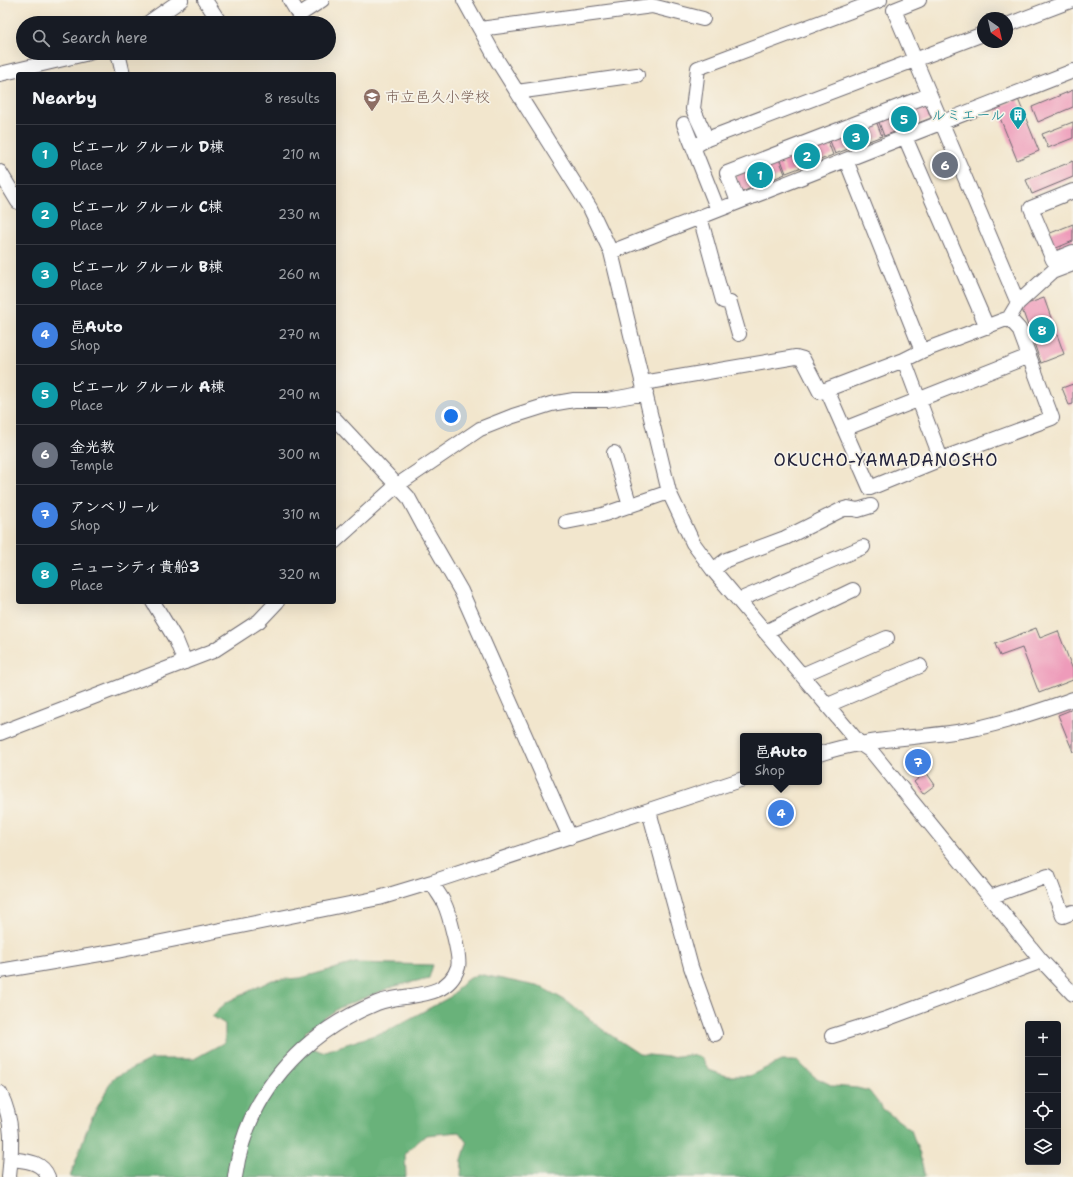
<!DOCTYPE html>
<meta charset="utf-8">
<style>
body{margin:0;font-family:"Shantell Sans","Klee One",sans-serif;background:#242831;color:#f1f3f6}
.controls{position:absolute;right:12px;bottom:12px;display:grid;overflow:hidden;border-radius:4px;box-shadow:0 4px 16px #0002}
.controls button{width:36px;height:36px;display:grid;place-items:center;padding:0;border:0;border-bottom:1px solid #363941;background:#171b24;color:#f1f3f6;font:20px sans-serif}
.compass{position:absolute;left:977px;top:12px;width:36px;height:36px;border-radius:50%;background:#171b24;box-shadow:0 4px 16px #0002;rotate:146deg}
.you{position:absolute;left:451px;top:416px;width:14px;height:14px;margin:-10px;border:3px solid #fff;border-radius:50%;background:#1a73e8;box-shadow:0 0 0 6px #1a73e833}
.badge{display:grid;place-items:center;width:26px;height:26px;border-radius:50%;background:#1f6fb2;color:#fff;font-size:13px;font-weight:700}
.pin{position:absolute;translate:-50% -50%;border:2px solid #fff;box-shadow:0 1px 4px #0006}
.popup{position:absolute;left:740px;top:733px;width:82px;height:52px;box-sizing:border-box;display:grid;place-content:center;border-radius:4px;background:#171b24;filter:drop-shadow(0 1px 3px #0005);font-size:13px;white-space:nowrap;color:#9ea1a6}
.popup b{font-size:15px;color:#f1f3f6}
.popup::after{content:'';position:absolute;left:50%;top:100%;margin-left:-8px;border:8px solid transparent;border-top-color:#171b24}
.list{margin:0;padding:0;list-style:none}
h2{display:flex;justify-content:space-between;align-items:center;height:52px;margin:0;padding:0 16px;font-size:17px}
h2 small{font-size:13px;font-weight:400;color:#9ea1a6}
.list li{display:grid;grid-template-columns:26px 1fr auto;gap:12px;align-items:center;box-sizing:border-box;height:60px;padding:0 16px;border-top:1px solid #363941}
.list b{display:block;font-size:15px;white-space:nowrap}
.list p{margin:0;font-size:13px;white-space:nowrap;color:#9ea1a6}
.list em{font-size:13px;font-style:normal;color:#9ea1a6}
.icon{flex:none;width:22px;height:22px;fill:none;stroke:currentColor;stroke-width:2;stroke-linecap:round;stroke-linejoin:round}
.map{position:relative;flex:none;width:1073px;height:1177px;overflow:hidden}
.search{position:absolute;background:#171b24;box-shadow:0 4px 16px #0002;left:16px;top:16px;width:320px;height:44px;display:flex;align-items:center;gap:10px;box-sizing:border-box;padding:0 14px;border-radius:22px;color:#9ea1a6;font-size:15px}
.panel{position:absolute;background:#171b24;box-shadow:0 4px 16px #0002;left:16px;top:72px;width:320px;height:532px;border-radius:4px}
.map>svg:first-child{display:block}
.forest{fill:#69b27a;stroke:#466a5a}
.building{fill:#ee9bba}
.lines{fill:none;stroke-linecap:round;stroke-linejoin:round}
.minor-casing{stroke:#6b676e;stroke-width:16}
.minor{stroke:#fff;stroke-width:14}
.labels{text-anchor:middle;stroke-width:3.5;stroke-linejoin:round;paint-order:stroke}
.education-label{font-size:15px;fill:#785e54;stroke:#f7f3e8;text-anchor:start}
.culture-label{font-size:15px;fill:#0d838f;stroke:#f7f3e8;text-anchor:end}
.quarter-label{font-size:17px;letter-spacing:1px;fill:#22223b;stroke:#f7f3e8}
</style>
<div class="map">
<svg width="1073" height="1177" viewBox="0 0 1073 1177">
<rect width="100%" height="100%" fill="#f7f3e8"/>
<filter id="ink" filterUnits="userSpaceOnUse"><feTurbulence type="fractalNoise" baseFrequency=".025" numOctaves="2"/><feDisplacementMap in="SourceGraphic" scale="8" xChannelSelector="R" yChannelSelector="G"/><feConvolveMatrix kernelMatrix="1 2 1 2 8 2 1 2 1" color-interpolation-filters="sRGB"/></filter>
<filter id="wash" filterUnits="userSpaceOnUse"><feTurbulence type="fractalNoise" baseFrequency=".012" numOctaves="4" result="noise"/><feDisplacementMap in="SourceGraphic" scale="16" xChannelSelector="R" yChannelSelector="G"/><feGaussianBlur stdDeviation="0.9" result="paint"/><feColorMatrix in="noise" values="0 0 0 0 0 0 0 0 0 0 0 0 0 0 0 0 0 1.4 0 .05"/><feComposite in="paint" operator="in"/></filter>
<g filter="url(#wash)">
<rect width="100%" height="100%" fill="#f2e6cd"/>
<path class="forest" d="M355 963 433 965 429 978 392 987 339 1008 306 1031 303 1044 322 1052 387 1031 450 997 465 981 478 974 541 987 570 1003 603 1030 639 1054 668 1057 689 1055 701 1057 709 1070 726 1076H749L781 1061H797L815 1077 833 1086 857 1088 869 1091 883 1109 911 1130 920 1155 925 1177H461L462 1160 467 1143 459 1132 426 1135 405 1153 406 1177H70L90 1121 113 1078 151 1059H194L225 1042V1024L212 1016 227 1002 272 980 300 978Z"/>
<g id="blocks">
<path class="building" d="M1073 90V107L1038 122 1032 107Z
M1018 99 1039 151 1017 160 996 108Z
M925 102 931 118 884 136 878 120Z
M876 121 882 136 835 154 829 138Z
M1073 122V138L1048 148 1042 134Z
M827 139 833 155 786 173 780 157Z
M779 159 785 174 742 192 735 176Z
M1073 161V177L1032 194 1026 180Z
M1073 224V241L1054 249 1048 234Z
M1044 298 1064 354 1041 363 1021 306Z
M1073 384V404L1069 405 1062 388Z
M1036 628 1040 638 1058 631 1073 670V680L1039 693 1022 648 1000 656 995 644Z
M1073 709V752L1058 715Z
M924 749 928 763 910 767 907 753Z
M926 772 935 785 923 794 914 782Z"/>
</g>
</g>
<g filter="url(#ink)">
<use href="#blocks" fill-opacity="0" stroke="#6b676e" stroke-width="1"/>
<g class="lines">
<defs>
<path id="minor" d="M205 0 220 23
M290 0 299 15 322 0
M464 0 497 60 590 208 611 252 669 492 693 543 713 570 859 743 872 752 1040 959 1073 994
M919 0 894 10 1018 303
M148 23 181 0
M1007 25 1073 0
M480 29 652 6 703 19
M118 53 123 74
M0 74 89 53
M517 92 637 75
M684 124 718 210
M905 137 987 327
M707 139 693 109 698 68 880 0
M693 147 707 139 983 34
M846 160 922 351 1009 318 1018 303 1052 272 1073 264
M0 172 18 202
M1073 191 1031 208 1053 260 1073 252
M738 202 727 173 929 95
M700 217 723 301 730 303 739 334
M611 252 1073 71
M922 351 904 360 941 459 1052 418 1019 329 1009 318
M643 383 796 357 803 359 820 392 904 360
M827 390 870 488 941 459
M334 418 408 497 423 525 461 591 570 837
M844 429 1029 356
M614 453 630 506
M566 522 602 515 669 492
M334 542 396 486 480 429 513 416 551 404 574 400H607L646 393
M713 570 726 560 785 538 841 510 848 508 858 510 871 506
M739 600 863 547
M153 602 176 640 185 662
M765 632 853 590
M802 675 887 638
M828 705 920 666
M0 733 213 651 259 621 277 602
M819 754C869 737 922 739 973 729 1007 722 1040 711 1073 699
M649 811 691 967 715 1034
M990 897 1048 876 1063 916 1073 912
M0 971 112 952 379 898 432 882 743 779
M832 1036 886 1019 1034 964 1040 959
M0 1093C14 1121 12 1147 9 1177
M11 1159C26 1161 42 1161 48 1177
M235 1177C246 1095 301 1034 377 1003 404 992 447 1002 458 967 461 958 449 913 444 903 441 896 435 890 432 882"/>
</defs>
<use href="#minor" class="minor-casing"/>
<use href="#minor" class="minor"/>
</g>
</g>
<defs>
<symbol id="school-pin" viewBox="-11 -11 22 30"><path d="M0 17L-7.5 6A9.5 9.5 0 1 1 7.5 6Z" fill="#8d6e63" stroke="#f7f3e8"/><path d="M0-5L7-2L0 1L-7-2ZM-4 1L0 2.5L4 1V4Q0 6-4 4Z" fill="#fff"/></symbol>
<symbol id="building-pin" viewBox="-11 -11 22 30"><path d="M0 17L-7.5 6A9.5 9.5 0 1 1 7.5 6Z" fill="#0f9aa8" stroke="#f7f3e8"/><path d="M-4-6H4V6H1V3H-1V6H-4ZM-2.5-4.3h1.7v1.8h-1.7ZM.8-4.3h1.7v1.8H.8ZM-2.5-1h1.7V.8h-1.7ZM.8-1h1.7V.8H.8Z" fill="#fff"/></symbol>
</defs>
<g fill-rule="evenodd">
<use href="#school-pin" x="362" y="87" width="20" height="27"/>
<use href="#building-pin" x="1008" y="105" width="20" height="27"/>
</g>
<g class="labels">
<g class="education-label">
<text x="385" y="102">市立邑久小学校</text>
</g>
<g class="culture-label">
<text x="1005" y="120">ルミエール</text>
</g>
<g class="quarter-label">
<text x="886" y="466">OKUCHO-YAMADANOSHO</text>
</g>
</g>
</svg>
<div class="controls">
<button>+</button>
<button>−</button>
<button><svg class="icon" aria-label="locate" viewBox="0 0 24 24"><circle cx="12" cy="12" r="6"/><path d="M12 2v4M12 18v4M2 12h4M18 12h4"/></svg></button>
<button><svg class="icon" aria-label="layers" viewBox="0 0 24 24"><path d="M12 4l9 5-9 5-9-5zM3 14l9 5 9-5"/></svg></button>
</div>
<svg class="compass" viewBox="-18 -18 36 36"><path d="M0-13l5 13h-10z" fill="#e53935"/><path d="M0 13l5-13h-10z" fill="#9ea1a6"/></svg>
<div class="you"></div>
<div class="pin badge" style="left:760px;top:175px;background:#0f9aa8">1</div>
<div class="pin badge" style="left:807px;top:156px;background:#0f9aa8">2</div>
<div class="pin badge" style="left:856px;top:137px;background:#0f9aa8">3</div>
<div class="pin badge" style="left:781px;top:813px;background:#3f7fe0">4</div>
<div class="popup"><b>邑Auto</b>Shop</div>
<div class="pin badge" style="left:904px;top:119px;background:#0f9aa8">5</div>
<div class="pin badge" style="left:945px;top:165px;background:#6b7280">6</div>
<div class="pin badge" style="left:918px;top:762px;background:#3f7fe0">7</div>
<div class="pin badge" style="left:1042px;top:330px;background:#0f9aa8">8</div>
<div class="search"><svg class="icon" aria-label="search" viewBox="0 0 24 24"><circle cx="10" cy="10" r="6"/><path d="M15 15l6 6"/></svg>Search here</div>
<section class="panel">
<h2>Nearby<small>8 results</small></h2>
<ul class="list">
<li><span class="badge" style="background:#0f9aa8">1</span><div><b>ピエール クルール D棟</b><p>Place</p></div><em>210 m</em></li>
<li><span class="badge" style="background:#0f9aa8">2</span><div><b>ピエール クルール C棟</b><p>Place</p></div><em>230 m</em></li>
<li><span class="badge" style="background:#0f9aa8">3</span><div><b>ピエール クルール B棟</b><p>Place</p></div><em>260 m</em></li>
<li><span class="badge" style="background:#3f7fe0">4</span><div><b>邑Auto</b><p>Shop</p></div><em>270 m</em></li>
<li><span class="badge" style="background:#0f9aa8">5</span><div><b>ピエール クルール A棟</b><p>Place</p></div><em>290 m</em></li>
<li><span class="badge" style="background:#6b7280">6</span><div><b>金光教</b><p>Temple</p></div><em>300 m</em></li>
<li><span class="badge" style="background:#3f7fe0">7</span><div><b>アンベリール</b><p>Shop</p></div><em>310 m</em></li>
<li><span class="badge" style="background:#0f9aa8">8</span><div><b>ニューシティ貴船3</b><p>Place</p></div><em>320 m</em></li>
</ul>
</section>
</div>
